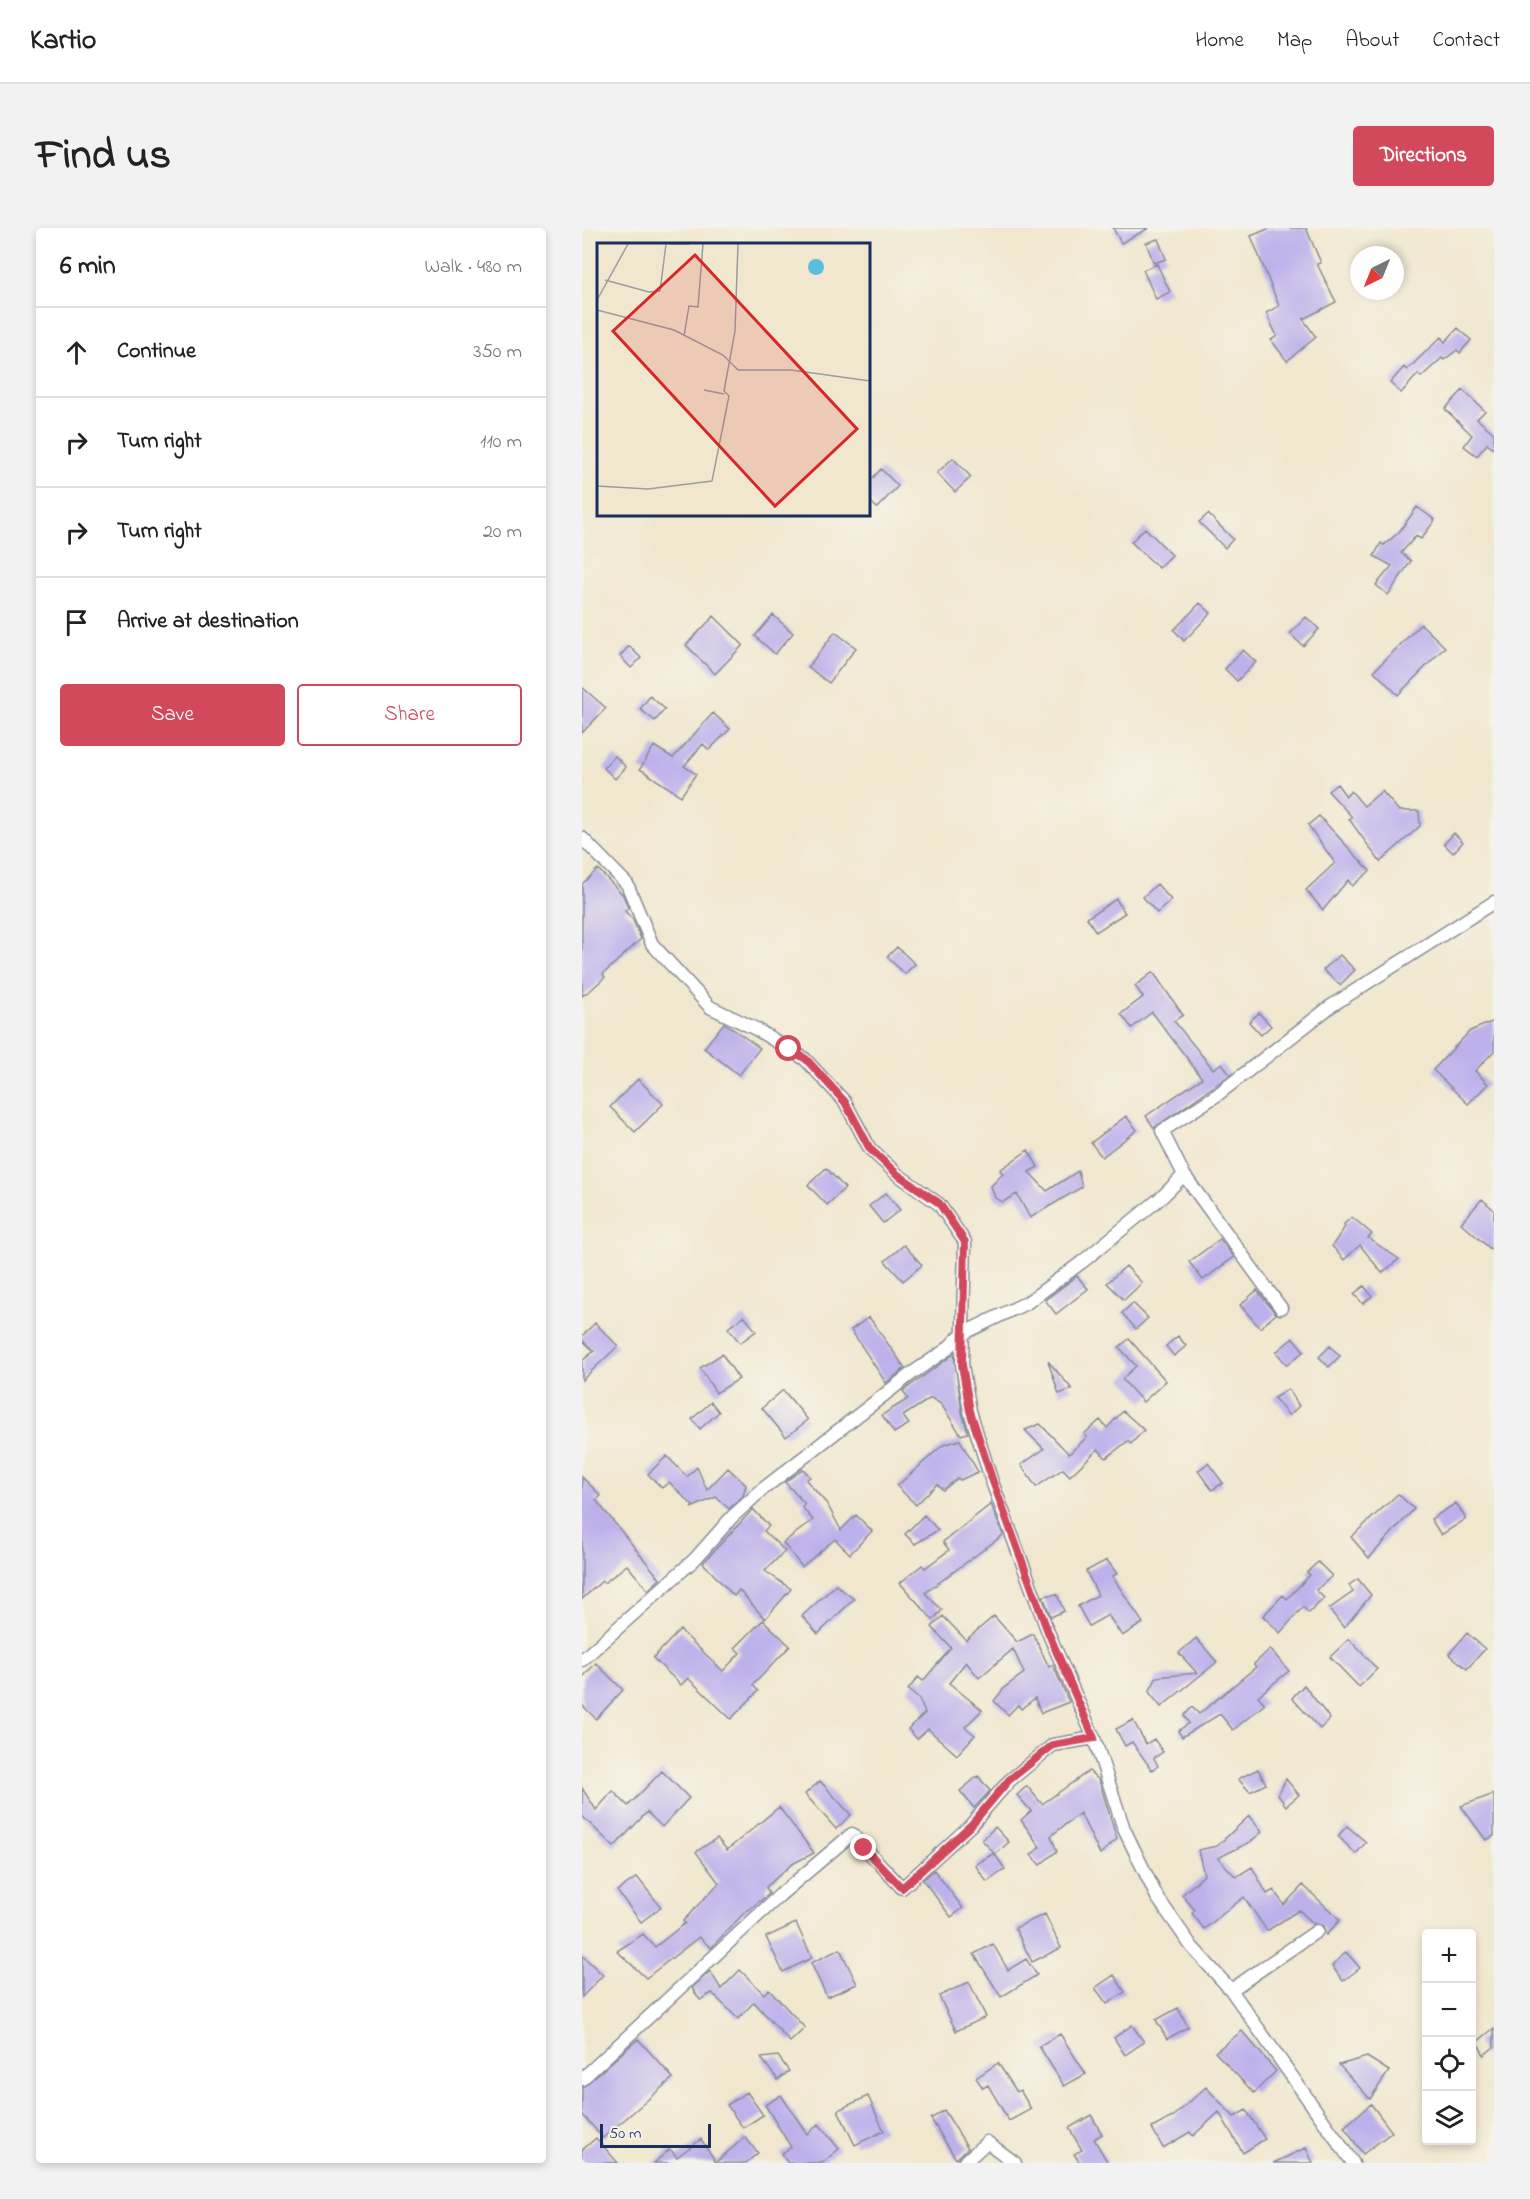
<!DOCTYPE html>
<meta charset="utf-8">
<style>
body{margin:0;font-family:"Indie Flower",sans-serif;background:#f2f2f2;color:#222}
.controls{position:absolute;right:18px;bottom:18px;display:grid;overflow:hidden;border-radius:6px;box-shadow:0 3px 9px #0003}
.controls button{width:54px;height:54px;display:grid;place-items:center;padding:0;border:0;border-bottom:2px solid #e0e0e0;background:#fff;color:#222;font:30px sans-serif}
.compass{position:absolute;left:768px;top:18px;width:54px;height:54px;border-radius:50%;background:#fff;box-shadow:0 3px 9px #0003;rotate:223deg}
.scale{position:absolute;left:18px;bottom:15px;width:111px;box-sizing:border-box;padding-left:6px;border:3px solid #1b2f5e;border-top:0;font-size:16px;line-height:21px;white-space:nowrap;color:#1b2f5e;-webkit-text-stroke:4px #f7f3e8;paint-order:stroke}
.stop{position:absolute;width:18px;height:18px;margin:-14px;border:4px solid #d1495b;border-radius:50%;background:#fff}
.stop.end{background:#d1495b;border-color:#fff;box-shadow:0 2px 6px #0008}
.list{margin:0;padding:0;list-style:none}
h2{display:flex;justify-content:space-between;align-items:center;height:78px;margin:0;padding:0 24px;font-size:26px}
h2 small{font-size:20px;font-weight:400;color:#767676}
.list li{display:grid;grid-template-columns:39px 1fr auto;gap:18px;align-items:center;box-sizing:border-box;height:90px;padding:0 24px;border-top:2px solid #e0e0e0}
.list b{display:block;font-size:22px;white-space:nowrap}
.list em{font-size:20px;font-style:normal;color:#767676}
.actions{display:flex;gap:12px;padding:18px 24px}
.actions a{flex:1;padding:14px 0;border:2px solid #d1495b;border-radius:6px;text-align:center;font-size:21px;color:#d1495b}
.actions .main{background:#d1495b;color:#fff}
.icon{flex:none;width:33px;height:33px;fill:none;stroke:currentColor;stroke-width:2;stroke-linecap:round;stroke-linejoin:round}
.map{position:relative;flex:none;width:912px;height:1935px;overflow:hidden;border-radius:6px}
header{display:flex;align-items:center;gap:36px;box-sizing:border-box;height:84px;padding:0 30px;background:#fff;border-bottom:2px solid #e0e0e0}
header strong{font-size:28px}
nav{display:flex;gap:33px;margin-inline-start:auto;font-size:21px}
.intro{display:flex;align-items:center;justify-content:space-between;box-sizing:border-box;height:144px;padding:0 36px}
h1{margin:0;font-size:42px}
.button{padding:15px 27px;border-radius:6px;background:#d1495b;color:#fff;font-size:21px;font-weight:700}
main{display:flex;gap:36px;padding:0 36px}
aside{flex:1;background:#fff;border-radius:6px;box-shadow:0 3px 9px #0003}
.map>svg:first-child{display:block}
.building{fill:#bdb1eb}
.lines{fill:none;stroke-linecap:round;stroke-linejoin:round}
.minor-casing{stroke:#868b96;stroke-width:15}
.minor{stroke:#fff;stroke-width:12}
.route{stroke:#d1495b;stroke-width:8}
.inset-road{fill:none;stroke:#9b9da1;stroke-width:1.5}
.view{fill:#d62828;fill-opacity:0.15;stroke:#d62828;stroke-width:3}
.inset-edge{fill:none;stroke:#1b2f5e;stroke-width:3}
</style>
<header>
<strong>Kartio</strong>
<nav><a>Home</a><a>Map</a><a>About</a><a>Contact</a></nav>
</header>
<div class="intro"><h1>Find us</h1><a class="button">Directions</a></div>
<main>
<aside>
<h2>6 min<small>Walk · 480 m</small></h2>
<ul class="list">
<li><svg class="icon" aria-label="ahead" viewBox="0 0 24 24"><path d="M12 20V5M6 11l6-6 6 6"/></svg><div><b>Continue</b></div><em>350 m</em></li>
<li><svg class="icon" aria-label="right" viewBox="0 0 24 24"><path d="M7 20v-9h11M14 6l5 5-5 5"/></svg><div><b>Turn right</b></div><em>110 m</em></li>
<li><svg class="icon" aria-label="right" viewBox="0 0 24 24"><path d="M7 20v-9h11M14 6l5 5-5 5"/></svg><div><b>Turn right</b></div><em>20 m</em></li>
<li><svg class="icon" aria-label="arrive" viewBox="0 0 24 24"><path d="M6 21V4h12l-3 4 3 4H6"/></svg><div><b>Arrive at destination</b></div></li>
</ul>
<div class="actions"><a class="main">Save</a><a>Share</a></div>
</aside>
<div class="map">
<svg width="912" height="1935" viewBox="0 0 912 1935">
<rect width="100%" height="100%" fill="#f7f3e8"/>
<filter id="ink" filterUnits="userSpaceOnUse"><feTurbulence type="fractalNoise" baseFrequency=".0167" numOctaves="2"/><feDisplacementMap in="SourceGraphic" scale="12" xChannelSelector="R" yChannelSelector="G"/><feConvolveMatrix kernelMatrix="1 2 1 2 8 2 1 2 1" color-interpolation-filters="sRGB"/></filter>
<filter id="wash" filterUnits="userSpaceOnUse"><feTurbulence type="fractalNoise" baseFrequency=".008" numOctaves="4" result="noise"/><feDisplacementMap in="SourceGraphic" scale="24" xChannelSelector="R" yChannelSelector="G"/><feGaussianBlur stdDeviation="1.35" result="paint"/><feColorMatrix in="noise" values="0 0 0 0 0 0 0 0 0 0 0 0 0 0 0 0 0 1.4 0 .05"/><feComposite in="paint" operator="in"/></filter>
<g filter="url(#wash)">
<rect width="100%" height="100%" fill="#f0e7ce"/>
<g id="blocks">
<path class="building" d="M531 0H567L539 15Z
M688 0H724L739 35 735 36 754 74 721 91 734 109 705 133 689 112 695 108 684 85 697 78 669 8Z
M576 11 584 31 572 35 564 15Z
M575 36 588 64 574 71 561 42Z
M876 100 889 112 878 125 875 122 862 132 860 130 839 149 836 146 819 165 808 155 822 139 825 142 859 109 863 114Z
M881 162 903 183 895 191 912 205V221L905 216 895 228 882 218 890 207 863 181Z
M371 230 389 249 373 264 355 245Z
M299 241 316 258 295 280 286 271V255Z
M835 279 853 292 839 311 834 308 819 325 829 333 806 367 794 357 810 338 792 328 799 315 802 317 817 304Z
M626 286 651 311 643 320 617 294Z
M563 300 590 327 577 340 549 314Z
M618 375 629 385 602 413 592 402Z
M191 387 211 405 193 426 173 408Z
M132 388 161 417 133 446 104 417Z
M724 389 737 401 721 418 708 406Z
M839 396 863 419 816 467 792 443Z
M253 404 274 420 247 455 226 439Z
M47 418 59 430 49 440 38 428Z
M661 422 674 434 655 453 643 441Z
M0 459 24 480 0 505Z
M68 468 83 481 73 493 58 481Z
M131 485 148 501 127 522 121 516 102 538 114 546 99 568 58 541 72 518 91 530Z
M33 528 44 539 33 551 22 540Z
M755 556 764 568 769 563 782 578 800 563 817 583H837L838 598 798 634 767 591 770 589 746 563Z
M737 588 788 643 770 658 766 652 741 682 724 662 753 635 726 597Z
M872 605 881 614 871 625 862 616Z
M16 641 41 667 46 680 43 683 51 692 59 711 21 746 23 749 10 761 0 768V656Z
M575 656 589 672 575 685 561 669Z
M534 671 543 685 514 704 505 690Z
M315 719 333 736 323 746 305 729Z
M758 727 773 742 758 757 741 742Z
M571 744 601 787 592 793 631 841 640 835 648 847 572 900 564 888 620 850 570 784 550 800 539 786 561 769 553 758Z
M677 785 689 798 679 807 667 794Z
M912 793V823L893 843 906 856 886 876 851 842 888 803Z
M142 795 178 820 157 847 122 820Z
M56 851 81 876 53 904 28 879Z
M544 888 555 902 520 929 509 915Z
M446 922 456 939 447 944 465 963 496 943 500 959 448 990 435 966 421 974 413 970 409 958 421 946 418 942Z
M244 940 263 960 245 977 226 957Z
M304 965 318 982 301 995 287 978Z
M900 971 912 982V1024L879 995Z
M770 989 790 1006 786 1010 817 1031 800 1045 778 1017 762 1032 750 1018 763 999 762 996Z
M638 1011 652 1029 621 1052 607 1034Z
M322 1017 340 1037 321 1053 303 1033Z
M544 1038 560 1055 542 1072 525 1055Z
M495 1048 506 1061 474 1086 463 1072Z
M782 1058 790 1068 781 1076 772 1066Z
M675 1062 694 1086 678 1100 658 1077Z
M551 1075 566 1090 554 1101 540 1085Z
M162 1088 174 1103 158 1115 146 1100Z
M287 1089 323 1140 304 1155 269 1102Z
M13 1095 36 1118 0 1152V1133L12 1123 0 1112V1108Z
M596 1108 604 1118 592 1128 584 1118Z
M711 1110 722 1123 705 1137 694 1124Z
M547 1111 584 1153 561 1174 540 1151 554 1138 537 1119Z
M748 1118 758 1128 747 1139 737 1129Z
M140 1126 157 1151 134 1165 118 1140Z
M372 1126 380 1184 386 1205 379 1207 359 1176 349 1170 321 1188 327 1196 312 1205 300 1187 326 1171 321 1163Z
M466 1133 490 1161 477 1166Z
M706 1161 717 1178 707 1188 692 1170Z
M201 1162 226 1192 204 1209 180 1180Z
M129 1174 137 1184 118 1201 110 1191Z
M541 1183 562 1202 549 1216 546 1213 524 1230 516 1221 488 1248 481 1241 454 1259 439 1237 462 1221 443 1202 458 1196 487 1226 505 1209 502 1206 518 1192 525 1200Z
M378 1212 396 1244 378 1252 376 1250 361 1262 355 1256 334 1277 315 1258 361 1217Z
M85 1228 105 1249 115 1239 125 1262 146 1240 164 1257 161 1268 147 1281 134 1269 109 1280 111 1278 87 1254 80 1260 66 1246Z
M626 1235 641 1255 630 1262 616 1243Z
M221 1241 228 1249 224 1252 245 1276 259 1302 274 1287 290 1303 268 1326 253 1311 220 1339 201 1315 231 1292 220 1279 223 1276 203 1254Z
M0 1249 19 1268 14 1272 78 1351 66 1362 45 1337 22 1355 20 1353 0 1371Z
M816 1266 832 1281 787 1330 769 1309Z
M874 1275 884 1291 859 1307 849 1291Z
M409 1276 421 1307 343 1365 360 1382 351 1392 318 1355 340 1337 343 1340 367 1322 361 1314Z
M171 1281 187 1298 182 1303 203 1323 183 1343 209 1361 183 1391 157 1362 152 1368 121 1335Z
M342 1287 356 1302 333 1316 323 1306Z
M525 1332 535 1346 530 1348 561 1395 540 1408 526 1387 507 1398 496 1378 516 1367 504 1343Z
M736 1334 750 1348 734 1362 742 1370 727 1385 721 1379 698 1405 681 1388 701 1367 705 1371 728 1347 725 1344Z
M776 1351 789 1367 762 1400 747 1381 771 1364 767 1357Z
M254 1357 272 1371 236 1406 220 1388Z
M475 1366 482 1383 469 1389 461 1368Z
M361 1388 384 1412 412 1388 435 1414 451 1406 467 1439 471 1437 487 1474 459 1485 453 1470 439 1481 436 1477 426 1487 412 1473 423 1459 442 1445 431 1421 397 1450 384 1434 367 1455 400 1482 383 1499 393 1507 375 1527 346 1501 335 1511 326 1501 343 1485 337 1471 326 1462 336 1449 341 1453 369 1420 350 1399Z
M181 1392 208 1418 171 1457 176 1463 149 1491 106 1450 99 1457 71 1430 98 1402 141 1443 158 1425 153 1420Z
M885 1405 903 1421 885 1441 867 1426Z
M614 1410 635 1434 579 1479 567 1464 575 1449 615 1445 597 1425Z
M767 1411 795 1441 777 1459 748 1429Z
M688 1421 707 1443 676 1468 683 1476 651 1502 638 1486 600 1509 596 1503 607 1495 602 1488 610 1479 617 1486 674 1439 672 1436Z
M14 1435 41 1462 14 1491 0 1477V1450Z
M722 1457 748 1491 738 1501 710 1470Z
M551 1492 564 1516 572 1511 581 1524 572 1530 576 1538 570 1542 550 1514 543 1518 534 1501Z
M676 1541 684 1556 668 1564 656 1551Z
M80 1543 107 1570 80 1599 65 1584 32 1619 0 1588V1560L14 1582 31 1563 46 1578Z
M507 1543 517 1552 535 1611 518 1626 498 1585 469 1608 475 1623 458 1637 449 1627 458 1619 439 1592 449 1583 435 1567 445 1558 460 1576Z
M396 1548 408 1563 392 1580 378 1563Z
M704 1551 717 1567 704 1578 696 1567Z
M238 1553 269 1587 254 1601 223 1566Z
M912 1566V1608L904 1612 879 1578Z
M197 1579 232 1625 210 1636 184 1659 187 1666 160 1687 129 1720 117 1709 64 1750 35 1723 61 1706 73 1719 103 1695 101 1693 137 1655 114 1624 135 1610 145 1622Z
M667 1588 680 1604 668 1614 636 1630 654 1649 670 1639 685 1666 692 1662 702 1677 721 1657 758 1692 744 1707 741 1698 732 1696 717 1682 685 1703 662 1669 622 1701 610 1685 613 1682 600 1667 622 1647 616 1622 635 1618Z
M765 1598 784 1614 774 1626 756 1608Z
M413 1599 427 1614 413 1627 412 1625 423 1641 405 1654 393 1637 412 1625 400 1612Z
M352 1642 381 1680 369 1689 341 1652Z
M55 1649 79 1679 59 1694 35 1663Z
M463 1686 479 1720 450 1734 433 1700Z
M214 1695 230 1730 201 1744 184 1709Z
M411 1716 426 1742 444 1731 455 1747 419 1769 392 1726Z
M258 1721 275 1756 245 1769 229 1735Z
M764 1724 778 1740 761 1753 750 1738Z
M0 1727 21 1747 0 1769Z
M158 1742 182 1766 187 1761 223 1800 208 1814 172 1774 156 1791 130 1765 118 1772 110 1760 128 1743 139 1761Z
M532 1747 543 1764 525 1776 513 1760Z
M387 1754 404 1789 374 1803 357 1768Z
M596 1780 606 1799 585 1811 574 1792Z
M550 1797 562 1814 543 1827 532 1810Z
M912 1800V1819L902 1827 895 1814Z
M660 1803 694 1843 672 1865 633 1824Z
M478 1806 504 1846 482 1858 457 1818Z
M56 1811 91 1850 21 1910 0 1886V1860Z
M196 1828 207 1843 196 1852 179 1830Z
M785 1829 807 1843 788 1871 757 1837Z
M416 1835 435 1864 438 1862 449 1881 427 1893 406 1857 401 1860 394 1850Z
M624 1859 652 1889 664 1882 683 1911 661 1925 637 1884 611 1908 608 1904 581 1920 570 1900 592 1888Z
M165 1864 181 1887 161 1900 145 1877Z
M199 1867 225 1906 237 1896 257 1921 240 1935H206L199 1926 209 1919 183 1877Z
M286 1868 302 1903 273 1917 256 1882Z
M789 1876 810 1904 781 1926 762 1899Z
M362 1882 386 1920 374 1931 349 1891Z
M509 1887 520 1906 512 1911 526 1935H498L492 1926 500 1922 487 1900Z
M163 1909 176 1925 164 1935H72L88 1921 95 1929 119 1911 134 1934Z
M14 1910 36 1935H0V1922Z
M724 1920 731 1935H691Z"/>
</g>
</g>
<g filter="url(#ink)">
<use href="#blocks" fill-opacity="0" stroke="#868b96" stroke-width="1.5"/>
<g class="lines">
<defs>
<path id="minor" d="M0 610 45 656 70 716 128 779 174 801 223 831 263 874 288 921 315 946 357 976 383 1014 380 1137 388 1183 409 1251 466 1404 512 1510 542 1601 575 1669 610 1719 649 1762 771 1935
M602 947 699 1080
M0 1432 113 1331 150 1289 181 1261 329 1146 364 1122 380 1106 446 1074 500 1034 581 968 602 947 580 903 635 867 749 778 912 674
M649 1762 735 1703
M0 1851 198 1667 270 1606 320 1660 389 1597 427 1553 471 1517 512 1510
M382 1935 405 1914 433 1935"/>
</defs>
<use href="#minor" class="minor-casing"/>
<use href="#minor" class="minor"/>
</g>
</g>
<g class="lines" filter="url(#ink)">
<path class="route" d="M207 821 224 831 263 874 288 921 315 946 357 975 383 1014 380 1137 388 1183 410 1251 466 1404 512 1510 471 1517 427 1552 389 1597 320 1660 282 1620"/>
</g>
<g transform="translate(15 15)">
<rect width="273" height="273" fill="#f0e7ce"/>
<path d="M211 24a8 8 0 1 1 16 0a8 8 0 1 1-16 0Z" fill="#5ebfdd"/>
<path class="inset-road" d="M72 1H92M8 37 52 49 63 48 69 1M0 57 31 1M0 67 77 87 126 112 141 127H194L273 138M87 93 92 63 101 64 106 1M107 147 127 151M0 243 51 246 115 238 132 153 127 148 138 88 141 1"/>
<path class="view" d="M98 12 260 186 178 263 16 88Z"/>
<rect width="273" height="273" class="inset-edge"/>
</g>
</svg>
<div class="controls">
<button>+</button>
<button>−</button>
<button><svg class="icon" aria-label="locate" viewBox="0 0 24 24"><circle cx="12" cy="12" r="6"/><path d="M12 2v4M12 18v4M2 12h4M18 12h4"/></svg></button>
<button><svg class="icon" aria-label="layers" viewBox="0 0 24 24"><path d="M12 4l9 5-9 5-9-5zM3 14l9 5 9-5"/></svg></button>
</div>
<svg class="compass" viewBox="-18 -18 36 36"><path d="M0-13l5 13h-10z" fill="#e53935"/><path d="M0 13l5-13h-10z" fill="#767676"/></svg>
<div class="scale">50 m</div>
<div class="stop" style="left:207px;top:821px"></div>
<div class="stop end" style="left:282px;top:1620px"></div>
</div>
</main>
